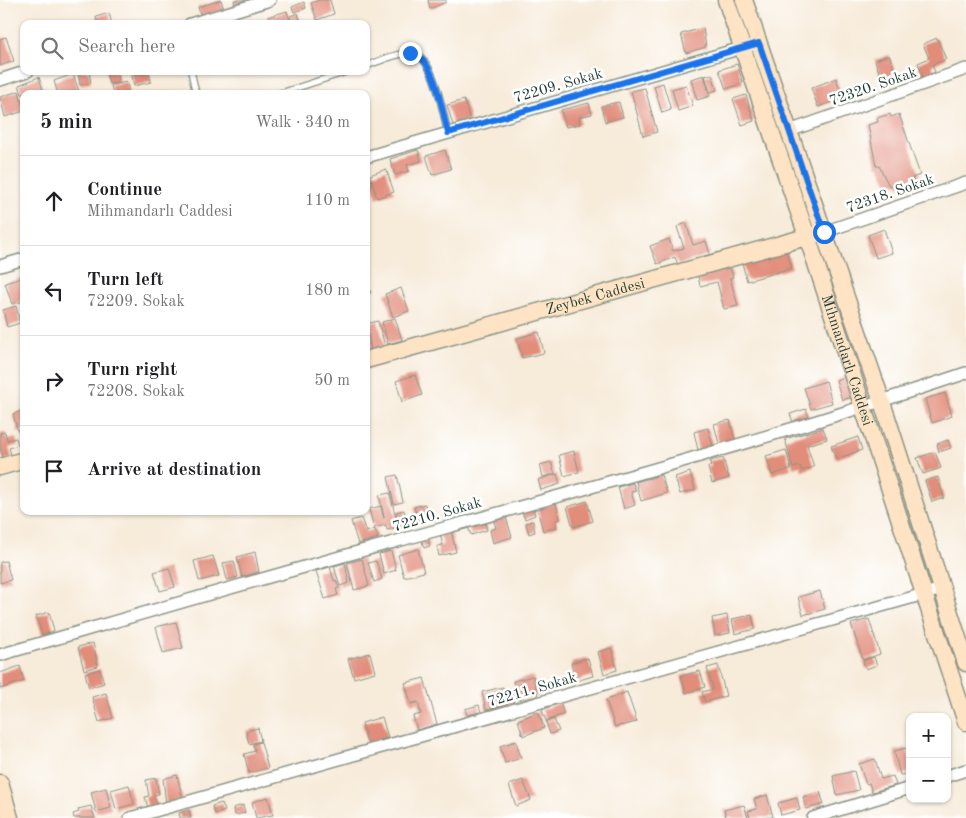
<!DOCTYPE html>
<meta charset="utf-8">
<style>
body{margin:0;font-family:"Old Standard TT",serif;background:#f2f2f2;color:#202124}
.controls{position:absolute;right:15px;bottom:15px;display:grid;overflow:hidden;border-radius:10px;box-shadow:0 1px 4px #0004}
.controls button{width:45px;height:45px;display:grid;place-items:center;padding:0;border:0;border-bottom:1px solid #e0e0e0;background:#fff;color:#202124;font:25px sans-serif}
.stop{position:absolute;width:15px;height:15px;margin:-11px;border:4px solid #1a73e8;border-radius:50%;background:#fff}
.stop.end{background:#1a73e8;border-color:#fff;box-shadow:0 1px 5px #0008}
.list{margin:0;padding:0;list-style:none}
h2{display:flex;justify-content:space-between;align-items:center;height:65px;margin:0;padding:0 20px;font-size:21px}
h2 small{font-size:16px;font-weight:400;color:#757577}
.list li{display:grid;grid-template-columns:32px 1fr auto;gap:15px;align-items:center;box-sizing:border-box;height:90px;padding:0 20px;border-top:1px solid #e0e0e0}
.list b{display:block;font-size:19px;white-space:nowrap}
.list p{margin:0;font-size:16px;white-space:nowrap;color:#757577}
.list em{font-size:16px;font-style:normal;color:#757577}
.icon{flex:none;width:28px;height:28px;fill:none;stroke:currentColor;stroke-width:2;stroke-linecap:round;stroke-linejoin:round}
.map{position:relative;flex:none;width:966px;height:818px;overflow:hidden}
.search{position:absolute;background:#fff;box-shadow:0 1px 4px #0004;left:20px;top:20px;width:350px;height:55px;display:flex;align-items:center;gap:12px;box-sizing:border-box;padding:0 18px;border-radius:10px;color:#757577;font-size:19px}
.panel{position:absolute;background:#fff;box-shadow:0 1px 4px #0004;left:20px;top:90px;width:350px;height:425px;border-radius:10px}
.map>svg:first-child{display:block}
.building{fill:#e28c7a}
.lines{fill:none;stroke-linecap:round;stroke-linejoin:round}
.lane-casing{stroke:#8b9486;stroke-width:8}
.street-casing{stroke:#8b9486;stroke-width:14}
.secondary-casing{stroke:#8b9486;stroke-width:19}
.lane{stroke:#fff;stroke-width:5.5}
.street{stroke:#fff;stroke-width:11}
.secondary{stroke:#fee4c5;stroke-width:16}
.route{stroke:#1a73e8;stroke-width:6}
.labels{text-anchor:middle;stroke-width:5;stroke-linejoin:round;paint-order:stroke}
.street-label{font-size:15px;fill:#1f3d34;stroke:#fff}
</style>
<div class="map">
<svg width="966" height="818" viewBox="0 0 966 818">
<rect width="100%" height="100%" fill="#fff"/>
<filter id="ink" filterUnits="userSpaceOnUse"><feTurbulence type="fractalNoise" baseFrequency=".02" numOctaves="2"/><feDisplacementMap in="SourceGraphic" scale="10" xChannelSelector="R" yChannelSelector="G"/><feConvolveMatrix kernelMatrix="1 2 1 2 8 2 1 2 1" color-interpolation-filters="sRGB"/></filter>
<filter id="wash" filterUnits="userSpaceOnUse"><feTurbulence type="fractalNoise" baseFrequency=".0096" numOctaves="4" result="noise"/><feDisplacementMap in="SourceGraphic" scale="20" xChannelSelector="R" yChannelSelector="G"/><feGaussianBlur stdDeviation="1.12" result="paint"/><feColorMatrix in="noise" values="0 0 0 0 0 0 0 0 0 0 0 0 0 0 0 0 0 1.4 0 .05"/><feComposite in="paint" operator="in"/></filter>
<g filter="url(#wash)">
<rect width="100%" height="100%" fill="#f7ebd9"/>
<g id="blocks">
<path class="building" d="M221 0 224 10 201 17 198 7Z
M234 0H257L236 7Z
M319 0H330L334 14 317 20 311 3Z
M428 0H446V2L430 9Z
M304 2 306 8 294 12 292 7Z
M287 11 291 24H264L269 22 267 17Z
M109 13 112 24H98L96 17Z
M298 13 301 24H293L290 16Z
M703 28 706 47 686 53 681 34Z
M6 37 14 61 0 66V39Z
M937 38 946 59 932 65 935 72 923 77 918 63 929 58 923 44Z
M889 55 896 73 881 78 875 60Z
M737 64 743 83 726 89 719 70Z
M78 71H89L91 83 80 85Z
M106 71H117L119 82 109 84Z
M131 71H149L151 82 134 86Z
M73 74 80 94H58L54 81Z
M712 74 717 90 710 92 705 76Z
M704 75 710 96 697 100 691 79Z
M39 77 43 90 32 94H22L19 85Z
M836 78 843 98 818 107 811 88Z
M127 82 129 94H113L111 85Z
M663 83 671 110 662 113 654 86Z
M686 85 693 106 678 111 672 89Z
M645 88 657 132 643 136 631 91Z
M19 91 24 111 5 117 0 97Z
M746 95 754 121 742 125 733 99Z
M464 100 470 120 453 125 447 105Z
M619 102 623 117 605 122 601 106Z
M589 103 592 114 579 117 580 124 566 127 561 110Z
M890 114 891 117 899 114 920 175 912 178 914 182 899 187 898 183 889 186 879 166H876L868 125 878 122 877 118Z
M418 150 421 161 407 165 409 171 395 175 390 159Z
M445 150 451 169 432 175 426 156Z
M386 169 394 192 377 198 370 175Z
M686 223 693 245 706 241 710 254 678 265 675 257 657 264 650 246 669 239 673 251 684 248 677 227Z
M884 229 892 253 876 258 868 235Z
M786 249 792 268 747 281 742 263Z
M730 267 733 277 730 278 738 306 724 309 717 282 700 286 698 276Z
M24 277V301L12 304 5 283Z
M366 278 371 293 366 294Z
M401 288 409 311 393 317 385 294Z
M16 306 20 323 7 327 3 310Z
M395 318 402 340 388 344 382 322Z
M378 321 385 346 371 350 366 324Z
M539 332 544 353 522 358 517 338Z
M415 375 422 395 402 402 396 381Z
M847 376 853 397 842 400 836 380Z
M826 381 832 403 811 409 804 388Z
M945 393 952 416 932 423 925 399Z
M806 409 809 417 793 422 790 414Z
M24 410V431L18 432 13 414Z
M730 420 735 440 719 444 714 424Z
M708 428 713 446 698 450 694 432Z
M823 428 827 439 807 445 814 467 802 471 800 466 793 468 785 439Z
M5 432 7 440 16 438 18 445 9 448 12 458 4 460 0 448V433Z
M858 437 862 450 836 459 831 446Z
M948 440 951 448 939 452 937 444Z
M786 450 791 469 772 475 766 456Z
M574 451 579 472 564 476 559 455Z
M935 452 941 468 923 474 917 458Z
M723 458 729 478 712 483 708 467 711 466 710 461Z
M551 462 555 474 543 477 540 465Z
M690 472 695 490 680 494 675 477Z
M557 474 560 484 541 490 538 480Z
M397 475 403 502 394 504 388 477Z
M661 475 667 493 641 501 636 482Z
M938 477 944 498 932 502 925 481Z
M633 483 636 491 631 492 635 505 624 509 618 487Z
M390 493 398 527 387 530 386 525 374 528 369 509 381 506 384 518 379 495Z
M587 501 593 521 573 527 567 507Z
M556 503 560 519 556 520 557 527 543 531 537 508Z
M425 504 429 520 419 523 414 507Z
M533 508 535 515 525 519 522 512Z
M404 510 409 526 400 529 396 512Z
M506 517 512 537 493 543 490 530 496 528 494 521Z
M361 518 366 532 375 529 378 538 358 544 351 521Z
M533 521 535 532 529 534 526 523Z
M485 522 487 530 471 535 468 527Z
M451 531 456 552 439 556 437 546 443 545 440 534Z
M428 539 430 546 424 548 422 541Z
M418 549 424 572 404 577 398 555Z
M391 551 396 570 384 574 379 554Z
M255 552 259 572 242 577 237 557Z
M213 556 219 576 199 581 194 561Z
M362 559 369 586 354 590 347 563Z
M6 561 11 580 0 583V562Z
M234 561 238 577 227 580 223 563Z
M376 561 382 579 374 582 368 563Z
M345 563 349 583 340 586 334 566Z
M330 567 334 581 336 580 339 588 336 589 338 595 325 599 316 571Z
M169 568 175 587 160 591 154 572Z
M820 591 825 609 803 615 798 597Z
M49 612 54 631 42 635 36 616Z
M727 615 730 633 715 636 712 618Z
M752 615 755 629 735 634 732 619Z
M869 619 880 654 863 660 851 624Z
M176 622 183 648 163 653 156 627Z
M93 643 98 666 84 670 78 647Z
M611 648 617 670 604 674 598 652Z
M370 653 375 672 354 678 348 659Z
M874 657 877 665 866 669 863 661Z
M588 658 593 676 576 681 571 663Z
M718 665 726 696 705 702 702 692 713 689 707 668Z
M20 666 24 681 0 689V673Z
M100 669 104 683 89 688 85 673Z
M700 671 705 687 686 693 681 676Z
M533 676 538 696 518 700 513 681Z
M424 678 437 724 417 730 413 716 421 714 418 702 411 704 405 683Z
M503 687 504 690 511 689 514 704 486 710 482 692Z
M627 692 637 722 615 727 606 700Z
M106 693 113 718 99 722 92 697Z
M560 703 564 714 546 721 542 710Z
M479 705 481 712 467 715 465 709Z
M538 712 544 728 523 736 518 720Z
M382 717 388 738 367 743 362 723Z
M554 719 559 731 550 734 546 722Z
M258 728 261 741 249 744 246 731Z
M516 741 521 758 505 763 500 746Z
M261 742 268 768 249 773 244 754 255 751 253 744Z
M906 748 910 758V773L900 775 894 751Z
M875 759 881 779 893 776 896 785 872 792 869 783 866 784 859 764Z
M854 771 859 790 837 795 833 776Z
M177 775 183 799 166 804 163 779Z
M156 778 159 794 154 795 157 805 148 808 145 797 149 796 146 780Z
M523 780 531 800 516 806 509 785Z
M129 785 134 804 116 809 111 790Z
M106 788 111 808 96 812 91 792Z
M820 792 824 804 806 809 803 797Z
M767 795 773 817 750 818 748 811 757 809 754 799Z
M268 797 273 815 256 818 252 802Z
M797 798 800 810 781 815 778 803Z
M222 803 225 811 215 814 212 806Z
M243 805 245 813 235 815 233 808Z
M744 805 748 818H726L724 810Z
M91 806 95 818H74L73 814 79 812 78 809Z
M189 810 191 818H180L179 813Z"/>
</g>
</g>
<g filter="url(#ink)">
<use href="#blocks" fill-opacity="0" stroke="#8b9486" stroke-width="1"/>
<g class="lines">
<defs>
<path id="lane" d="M366 66C380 61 396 53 411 53 434 53 443 115 448 133
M191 71 196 94
M278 94 349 71"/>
<path id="street" d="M190 24 270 0
M0 80 28 71
M789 131 966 69
M366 157 759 43
M824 232 966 183
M0 266 24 259
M0 655C131 617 262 578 394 542 585 489 777 437 966 373
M947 776 966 770
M130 818 942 589
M813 818 910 788"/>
<g id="secondary">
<path id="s1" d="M726 0 807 236 966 722"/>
<path d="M744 0 882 402 966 663"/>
<path id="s2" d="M366 360 817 234"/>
<path d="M0 467 24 460"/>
<path d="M0 783 10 818"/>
</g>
</defs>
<use href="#lane" class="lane-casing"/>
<use href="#street" class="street-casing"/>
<use href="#secondary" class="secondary-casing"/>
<use href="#lane" class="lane"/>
<use href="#street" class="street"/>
<use href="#secondary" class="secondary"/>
</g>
</g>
<g class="lines" filter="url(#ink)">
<path class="route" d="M410 53C435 55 442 112 448 133L759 43 824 232"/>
</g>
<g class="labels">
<g class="street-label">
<text transform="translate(558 85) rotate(-16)" y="5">72209. Sokak</text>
<text transform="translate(873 86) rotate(-19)" y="5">72320. Sokak</text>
<text transform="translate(890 193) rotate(-19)" y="5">72318. Sokak</text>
<text dy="5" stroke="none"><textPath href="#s2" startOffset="238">Zeybek Caddesi</textPath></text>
<text dy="5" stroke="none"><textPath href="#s1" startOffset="380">Mihmandarlı Caddesi</textPath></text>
<text transform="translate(437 514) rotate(-16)" y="5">72210. Sokak</text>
<text transform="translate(532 689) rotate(-16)" y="5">72211. Sokak</text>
</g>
</g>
</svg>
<div class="controls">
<button>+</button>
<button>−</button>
</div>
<div class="stop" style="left:824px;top:232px"></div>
<div class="stop end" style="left:410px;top:53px"></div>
<div class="search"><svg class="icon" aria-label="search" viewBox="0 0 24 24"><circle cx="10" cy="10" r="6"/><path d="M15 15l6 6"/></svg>Search here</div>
<section class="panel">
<h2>5 min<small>Walk · 340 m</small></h2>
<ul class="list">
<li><svg class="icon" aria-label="ahead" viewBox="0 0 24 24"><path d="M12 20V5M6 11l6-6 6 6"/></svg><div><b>Continue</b><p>Mihmandarlı Caddesi</p></div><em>110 m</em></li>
<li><svg class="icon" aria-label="left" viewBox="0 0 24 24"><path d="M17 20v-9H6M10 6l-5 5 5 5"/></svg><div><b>Turn left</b><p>72209. Sokak</p></div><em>180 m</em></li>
<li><svg class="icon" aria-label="right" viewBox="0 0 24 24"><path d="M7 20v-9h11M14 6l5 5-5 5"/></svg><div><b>Turn right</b><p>72208. Sokak</p></div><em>50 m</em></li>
<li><svg class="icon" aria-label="arrive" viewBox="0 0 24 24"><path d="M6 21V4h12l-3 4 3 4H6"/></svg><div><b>Arrive at destination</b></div></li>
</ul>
</section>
</div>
